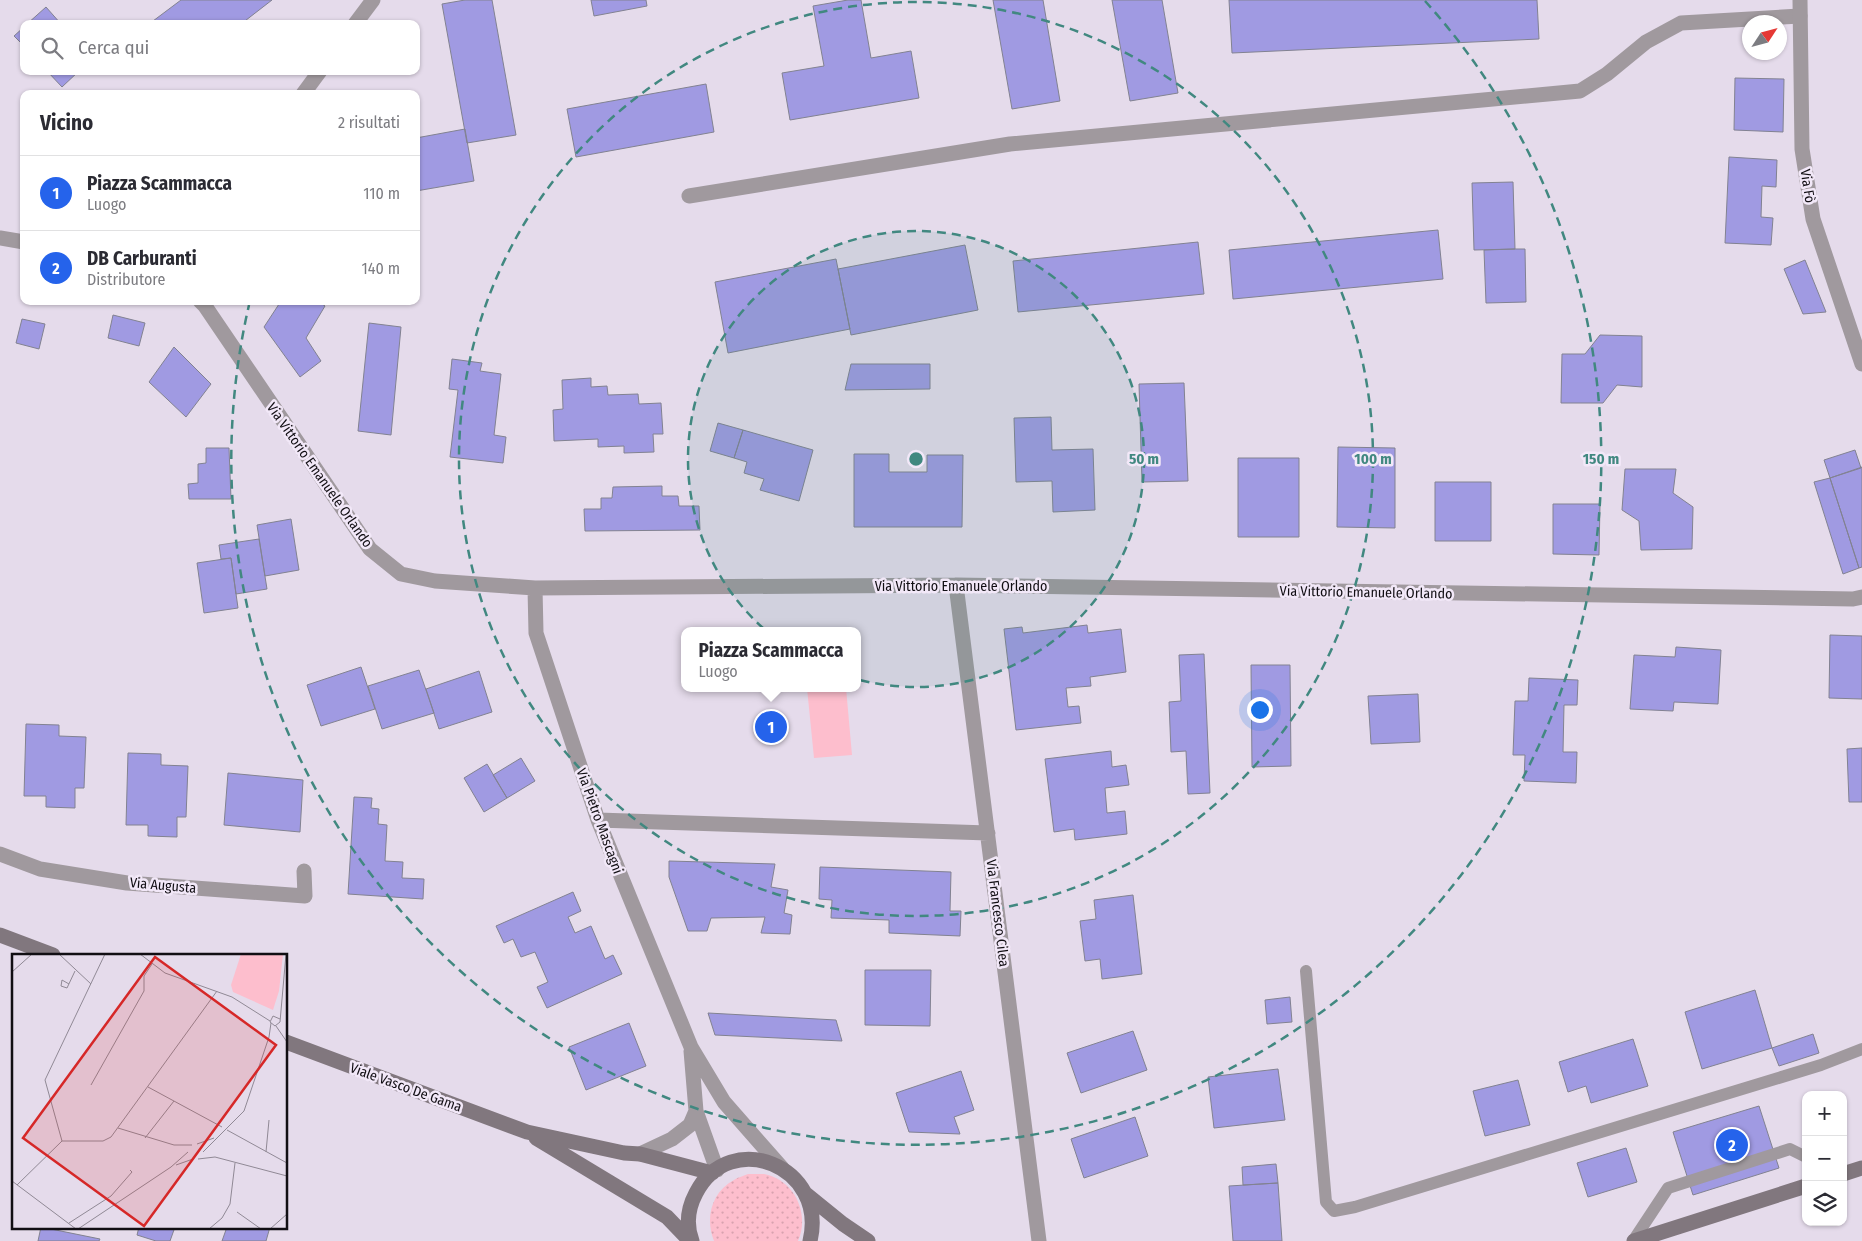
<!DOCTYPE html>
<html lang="it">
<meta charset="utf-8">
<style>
body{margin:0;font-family:"Fira Sans Condensed",sans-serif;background:#f2f2f3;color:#2b2b33}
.controls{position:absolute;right:15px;bottom:15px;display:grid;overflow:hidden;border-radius:10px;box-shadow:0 1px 4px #0004}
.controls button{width:45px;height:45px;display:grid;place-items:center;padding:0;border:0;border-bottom:1px solid #e1e1e2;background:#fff;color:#2b2b33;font:25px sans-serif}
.compass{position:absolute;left:1742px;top:15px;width:45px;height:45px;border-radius:50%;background:#fff;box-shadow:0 1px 4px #0004;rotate:54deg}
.you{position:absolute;left:1259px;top:709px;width:18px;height:18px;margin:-12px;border:4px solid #fff;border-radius:50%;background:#1a73e8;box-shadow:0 0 0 8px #1a73e833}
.badge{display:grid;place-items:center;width:32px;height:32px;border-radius:50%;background:#2563eb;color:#fff;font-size:16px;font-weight:700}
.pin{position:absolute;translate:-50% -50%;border:2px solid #fff;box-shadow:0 1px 5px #0006}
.popup{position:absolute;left:681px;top:627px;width:180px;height:65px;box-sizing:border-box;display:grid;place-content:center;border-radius:10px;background:#fff;filter:drop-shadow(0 1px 4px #0005);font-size:16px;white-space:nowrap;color:#7c7c81}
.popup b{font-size:19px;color:#2b2b33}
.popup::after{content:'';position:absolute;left:50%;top:100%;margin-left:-10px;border:10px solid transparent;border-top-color:#fff}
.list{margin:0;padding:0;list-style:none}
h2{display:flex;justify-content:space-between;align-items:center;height:65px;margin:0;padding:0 20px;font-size:21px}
h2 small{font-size:16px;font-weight:400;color:#7c7c81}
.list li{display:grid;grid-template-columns:32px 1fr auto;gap:15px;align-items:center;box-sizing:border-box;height:75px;padding:0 20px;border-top:1px solid #e1e1e2}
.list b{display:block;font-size:19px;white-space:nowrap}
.list p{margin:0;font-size:16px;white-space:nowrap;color:#7c7c81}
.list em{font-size:16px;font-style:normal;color:#7c7c81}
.icon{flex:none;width:28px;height:28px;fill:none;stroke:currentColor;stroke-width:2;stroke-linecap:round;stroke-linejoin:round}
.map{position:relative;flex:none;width:1862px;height:1241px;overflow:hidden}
.search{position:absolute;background:#fff;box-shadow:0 1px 4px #0004;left:20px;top:20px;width:400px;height:55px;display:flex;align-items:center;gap:12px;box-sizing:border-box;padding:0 18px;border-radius:10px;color:#7c7c81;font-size:19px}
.panel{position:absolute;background:#fff;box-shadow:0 1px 4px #0004;left:20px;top:90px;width:400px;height:215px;border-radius:10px}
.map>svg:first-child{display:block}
.grass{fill:url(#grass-dots)}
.garden{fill:#fdbecd}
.building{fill:#a09ae2;stroke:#828291}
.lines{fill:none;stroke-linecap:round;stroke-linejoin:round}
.service{stroke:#a0999e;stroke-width:12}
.minor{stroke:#a0999e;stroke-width:15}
.tertiary{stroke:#a0999e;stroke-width:15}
.secondary{stroke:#81777e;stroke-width:15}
.ring{fill:none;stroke:#418880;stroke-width:2.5;stroke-dasharray:9 6}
.labels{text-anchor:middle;stroke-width:5;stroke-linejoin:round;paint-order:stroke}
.street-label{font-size:14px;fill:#110e13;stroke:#f2e8f8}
.inset-road{fill:none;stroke:#908995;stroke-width:1}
.view{fill:#d62828;fill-opacity:0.15;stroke:#d62828;stroke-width:2.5}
.inset-edge{fill:none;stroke:#110e13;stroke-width:2.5}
.centre{fill:#418880;stroke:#f2e8f8;stroke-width:2.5}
.ring-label{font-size:15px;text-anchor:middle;font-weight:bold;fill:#418880;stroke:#f2e8f8;stroke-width:5;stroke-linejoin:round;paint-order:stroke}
</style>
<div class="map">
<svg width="1862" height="1241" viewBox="0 0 1862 1241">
<defs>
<pattern id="grass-dots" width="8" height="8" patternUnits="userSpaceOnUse" patternTransform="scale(1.25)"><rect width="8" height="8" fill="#fdbecd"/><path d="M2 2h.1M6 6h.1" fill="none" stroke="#d8a2af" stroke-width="1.8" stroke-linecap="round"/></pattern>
</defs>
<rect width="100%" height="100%" fill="#e5dbeb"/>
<path class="grass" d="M748 1174C753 1174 759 1174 764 1174 795 1180 810 1214 798 1241H714C705 1219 711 1192 734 1180 738 1177 744 1176 748 1174Z"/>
<path class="garden" d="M807 688H846L852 755 814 758Z"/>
<path class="building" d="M181 0H272L241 24H149Z
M465 0H492L516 135 467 143 442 4Z
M591 0H646L647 6 594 16Z
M848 0H861L871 58 911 51 919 98 790 120 782 73 824 66 813 6Z
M993 0H1043L1060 101 1012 109Z
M1112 0H1162L1178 93 1130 101Z
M1229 0H1537L1539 39 1232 53Z
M46 7 61 24H27Z
M24 27V46L14 36Z
M47 71H79L62 87Z
M1735 78 1784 79 1783 132 1734 130Z
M706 84 714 132 576 157 567 109Z
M465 129 474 181 416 191V138Z
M1729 157 1777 160 1776 187 1762 186 1761 217 1773 218 1771 245 1725 243Z
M1513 182 1515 249 1474 250 1472 183Z
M1438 230 1443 279 1233 299 1229 250Z
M1198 242 1204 294 1018 312 1013 261Z
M965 245 978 310 851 335 838 269Z
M1515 249H1525L1526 302 1486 303 1484 250Z
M836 259 850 329 728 353 715 282Z
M1805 260 1826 312 1803 314 1784 269Z
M281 301H318L325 306 306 338 321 361 300 377 264 327Z
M113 315 145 323 139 346 108 338Z
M22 319 45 324 39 349 16 343Z
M369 323 401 327 391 435 358 431Z
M1600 335 1642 336V387L1617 385 1603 403H1561L1562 354H1585Z
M174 347 211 384 186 417 149 382Z
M452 359 482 363 480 371 501 374 494 435 506 437 503 463 450 457 458 390 449 389Z
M851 364H930V389L845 390Z
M591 378V387L607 386 608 395 638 394 639 404 661 403 663 434H653L654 452 624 453V446L598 447V439L554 441 553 410 563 409 562 380Z
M1184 383 1188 481 1142 482 1139 384Z
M1051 417 1052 450 1093 449 1095 510 1053 512 1052 481 1016 482 1014 418Z
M718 423 743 430 734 458 710 451Z
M743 430 813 450 799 501 760 490 764 479 744 473 747 462 734 458Z
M1338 447 1395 448V528L1337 527Z
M206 448H229L231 499H189L188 484 198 483V464L206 463Z
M1855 450 1861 468 1830 478 1824 460Z
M854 454H889V472H927V455H963L962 527H854Z
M1238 458H1299V537H1238Z
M1862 467V567L1859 568 1830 478Z
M1625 469H1676L1673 493 1693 507 1692 549 1641 550 1639 521 1622 510Z
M1830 478 1859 568 1843 574 1814 482Z
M1435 482H1491V541H1435Z
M662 486V496H678L679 506H699L700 530 585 531 584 509H601V498H612L613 487Z
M1553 504H1600L1599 555 1553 554Z
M291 519 299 570 265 576 257 525Z
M259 539 267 589 236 594 231 558 221 559 219 545Z
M231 558 238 608 204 613 197 563Z
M1087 625 1088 633 1121 629 1126 672 1090 677 1091 686 1066 688 1068 707 1079 706 1081 723 1016 730 1004 629 1022 627 1023 633Z
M1830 635 1862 636V699L1829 698Z
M1676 647 1721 650 1718 704 1674 702 1673 711 1630 709 1634 655 1675 657Z
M1204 654 1210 793 1188 794 1186 751 1171 752 1169 702 1181 701 1179 655Z
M1251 665H1290L1291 766 1252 767Z
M361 667 375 709 321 726 307 685Z
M419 670 434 713 382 729 368 686Z
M479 671 492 712 439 729 426 689Z
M1529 678 1578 680 1577 705H1564L1563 752H1577L1576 783 1524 781 1525 755H1513L1515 701H1528Z
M1418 694 1420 742 1371 744 1368 696Z
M26 724 59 725V736L86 737 84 788H75V808L46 807V796H24Z
M1862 748V802H1849L1847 749Z
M1111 751 1112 767 1126 765 1129 785 1105 788 1107 813 1125 811 1127 834 1075 840 1074 829 1054 832 1045 759Z
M128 753 161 754V765L188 766 186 817H177V837L148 836V825H126Z
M521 758 535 781 507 798 493 775Z
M487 764 507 798 484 812 464 778Z
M228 773 303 780 300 832 224 825Z
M354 797 372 798 371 808 379 809 378 824 387 825 385 861 403 862 402 878 424 879 423 899 348 894Z
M669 861 775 864 771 887 788 890 784 913 792 915 790 934 761 933 765 917 711 918 707 931H688L669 877Z
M820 867 951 872 950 911H961L960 936 889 933V920L831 918 832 900 819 899Z
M573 892 581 911 568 917 575 933 591 926 605 959 613 955 622 974 547 1008 537 987 548 982 535 952 521 957 513 939 504 943 496 926Z
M1133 895 1142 974 1102 979 1100 959 1085 961 1080 921 1096 919 1094 900Z
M865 970H931L930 1026 865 1025Z
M1755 990 1772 1048 1702 1069 1685 1012Z
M1290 997 1292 1022 1267 1024 1265 1000Z
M708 1013 836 1020 842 1041 715 1035Z
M629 1023 646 1066 586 1090 569 1047Z
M1133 1031 1147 1070 1081 1093 1067 1053Z
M1813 1034 1819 1053 1779 1066 1772 1048Z
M1633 1039 1648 1086 1591 1103 1586 1086 1568 1092 1559 1062Z
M1278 1069 1285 1120 1214 1128 1208 1077Z
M961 1071 974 1110 954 1117 960 1134 909 1132 896 1093Z
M1518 1080 1530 1125 1485 1136 1473 1091Z
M1759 1106 1779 1168 1693 1195 1673 1132Z
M1135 1117 1148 1156 1084 1178 1071 1139Z
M1626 1148 1637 1182 1588 1197 1577 1163Z
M1276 1164 1278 1183 1243 1185 1242 1167Z
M1278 1183 1282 1241H1233L1229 1186Z
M41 1227 100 1239 99 1241H38Z
M139 1227H175L170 1241H156L137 1235Z
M227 1227H270L266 1241H222Z"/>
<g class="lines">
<path class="service" d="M1306 971 1326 1202 1334 1211 1355 1207 1821 1065 1862 1049
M1633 1241 1668 1188 1790 1149 1806 1157"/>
<path class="minor" d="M355 24 373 0
M303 94 320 71
M689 196 1010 144 1580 91 1607 74 1646 42 1681 23 1800 16
M0 238 24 242
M200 301 205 306 370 549 401 574 435 581 535 588 956 585 1853 599 1862 597
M956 585 1039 1241
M535 588 536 633 598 820 691 1047 724 1102 782 1168
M598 820 988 833
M0 854 40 869 127 883 305 896 304 871
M691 1051 696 1111 717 1170
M640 1154 672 1139 690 1125 696 1111"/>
<path class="tertiary" d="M1800 0 1802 149 1813 219 1862 364"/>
<path class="secondary" d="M0 935 53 955
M286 1042 527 1132 624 1153 640 1154 712 1173
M536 1138 667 1217 690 1241
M1843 1174 1862 1168
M806 1194 843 1224 868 1241
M692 1241C686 1225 688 1208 696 1193 730 1127 828 1166 810 1241
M1634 1241 1806 1186"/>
</g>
<circle cx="916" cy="459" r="228" fill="#418880" fill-opacity=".12"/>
<g class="ring">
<circle cx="916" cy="459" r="228"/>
<circle cx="916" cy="459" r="457"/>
<path d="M1425 1A685 685 0 1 1 249 305"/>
</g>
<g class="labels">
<g class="street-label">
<text transform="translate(1808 186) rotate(81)" y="5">Via Fò</text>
<text transform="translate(320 475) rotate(55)" y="5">Via Vittorio Emanuele Orlando</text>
<text x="961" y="591">Via Vittorio Emanuele Orlando</text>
<text transform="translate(1366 592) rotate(1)" y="5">Via Vittorio Emanuele Orlando</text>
<text transform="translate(600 821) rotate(70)" y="5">Via Pietro Mascagni</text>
<text transform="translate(163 885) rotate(5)" y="5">Via Augusta</text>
<text transform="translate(998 913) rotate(83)" y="5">Via Francesco Cilea</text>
<text transform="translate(406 1087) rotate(20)" y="5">Viale Vasco De Gama</text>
</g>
</g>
<g transform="translate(12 954)">
<rect width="275" height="275" fill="#e5dbeb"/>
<path d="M229 0H271L267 37 261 56 221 38 219 31Z" fill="#fdbecd"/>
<path class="inset-road" d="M47 0 79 30M128 0 153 19 220 43 258 67M0 18 20 0M57 30 50 26 49 32 55 34 63 17M268 65 261 62 258 68 263 72 268 68 274 0M264 72 275 88M79 131 132 37V22L140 10M136 133 210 173M106 174 162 191H180M215 176 275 209M133 184 162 147M50 187 33 126 93 0M185 190 202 184M191 198 232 157 257 83 259 69M254 198 257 166M186 205 203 203 275 222M164 211 181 205M0 227 64 275M5 231 50 187H91L99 183 205 37M225 258 249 275M57 269 99 242 120 218 118 216M66 275 159 213 176 198M197 275 210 264 218 250 223 209M258 275 275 260"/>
<path class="view" d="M143 3 264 91 132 272 11 184Z"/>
<rect width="275" height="275" class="inset-edge"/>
</g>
<circle cx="916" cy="459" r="8" class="centre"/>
<g class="ring-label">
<text x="1144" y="464">50 m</text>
<text x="1373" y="464">100 m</text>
<text x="1601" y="464">150 m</text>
</g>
</svg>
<div class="controls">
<button>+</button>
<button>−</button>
<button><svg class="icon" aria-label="layers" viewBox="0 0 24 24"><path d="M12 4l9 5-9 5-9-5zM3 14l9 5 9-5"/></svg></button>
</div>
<svg class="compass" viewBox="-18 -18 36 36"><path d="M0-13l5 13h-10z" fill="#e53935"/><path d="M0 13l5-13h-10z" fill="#7c7c81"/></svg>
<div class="you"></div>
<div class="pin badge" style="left:771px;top:727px">1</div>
<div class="popup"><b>Piazza Scammacca</b>Luogo</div>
<div class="pin badge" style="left:1732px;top:1145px">2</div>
<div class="search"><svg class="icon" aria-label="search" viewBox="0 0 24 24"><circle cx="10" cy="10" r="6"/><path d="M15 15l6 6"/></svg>Cerca qui</div>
<section class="panel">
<h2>Vicino<small>2 risultati</small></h2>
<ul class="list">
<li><span class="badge">1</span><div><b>Piazza Scammacca</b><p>Luogo</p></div><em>110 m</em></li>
<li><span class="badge">2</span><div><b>DB Carburanti</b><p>Distributore</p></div><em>140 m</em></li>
</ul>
</section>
</div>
